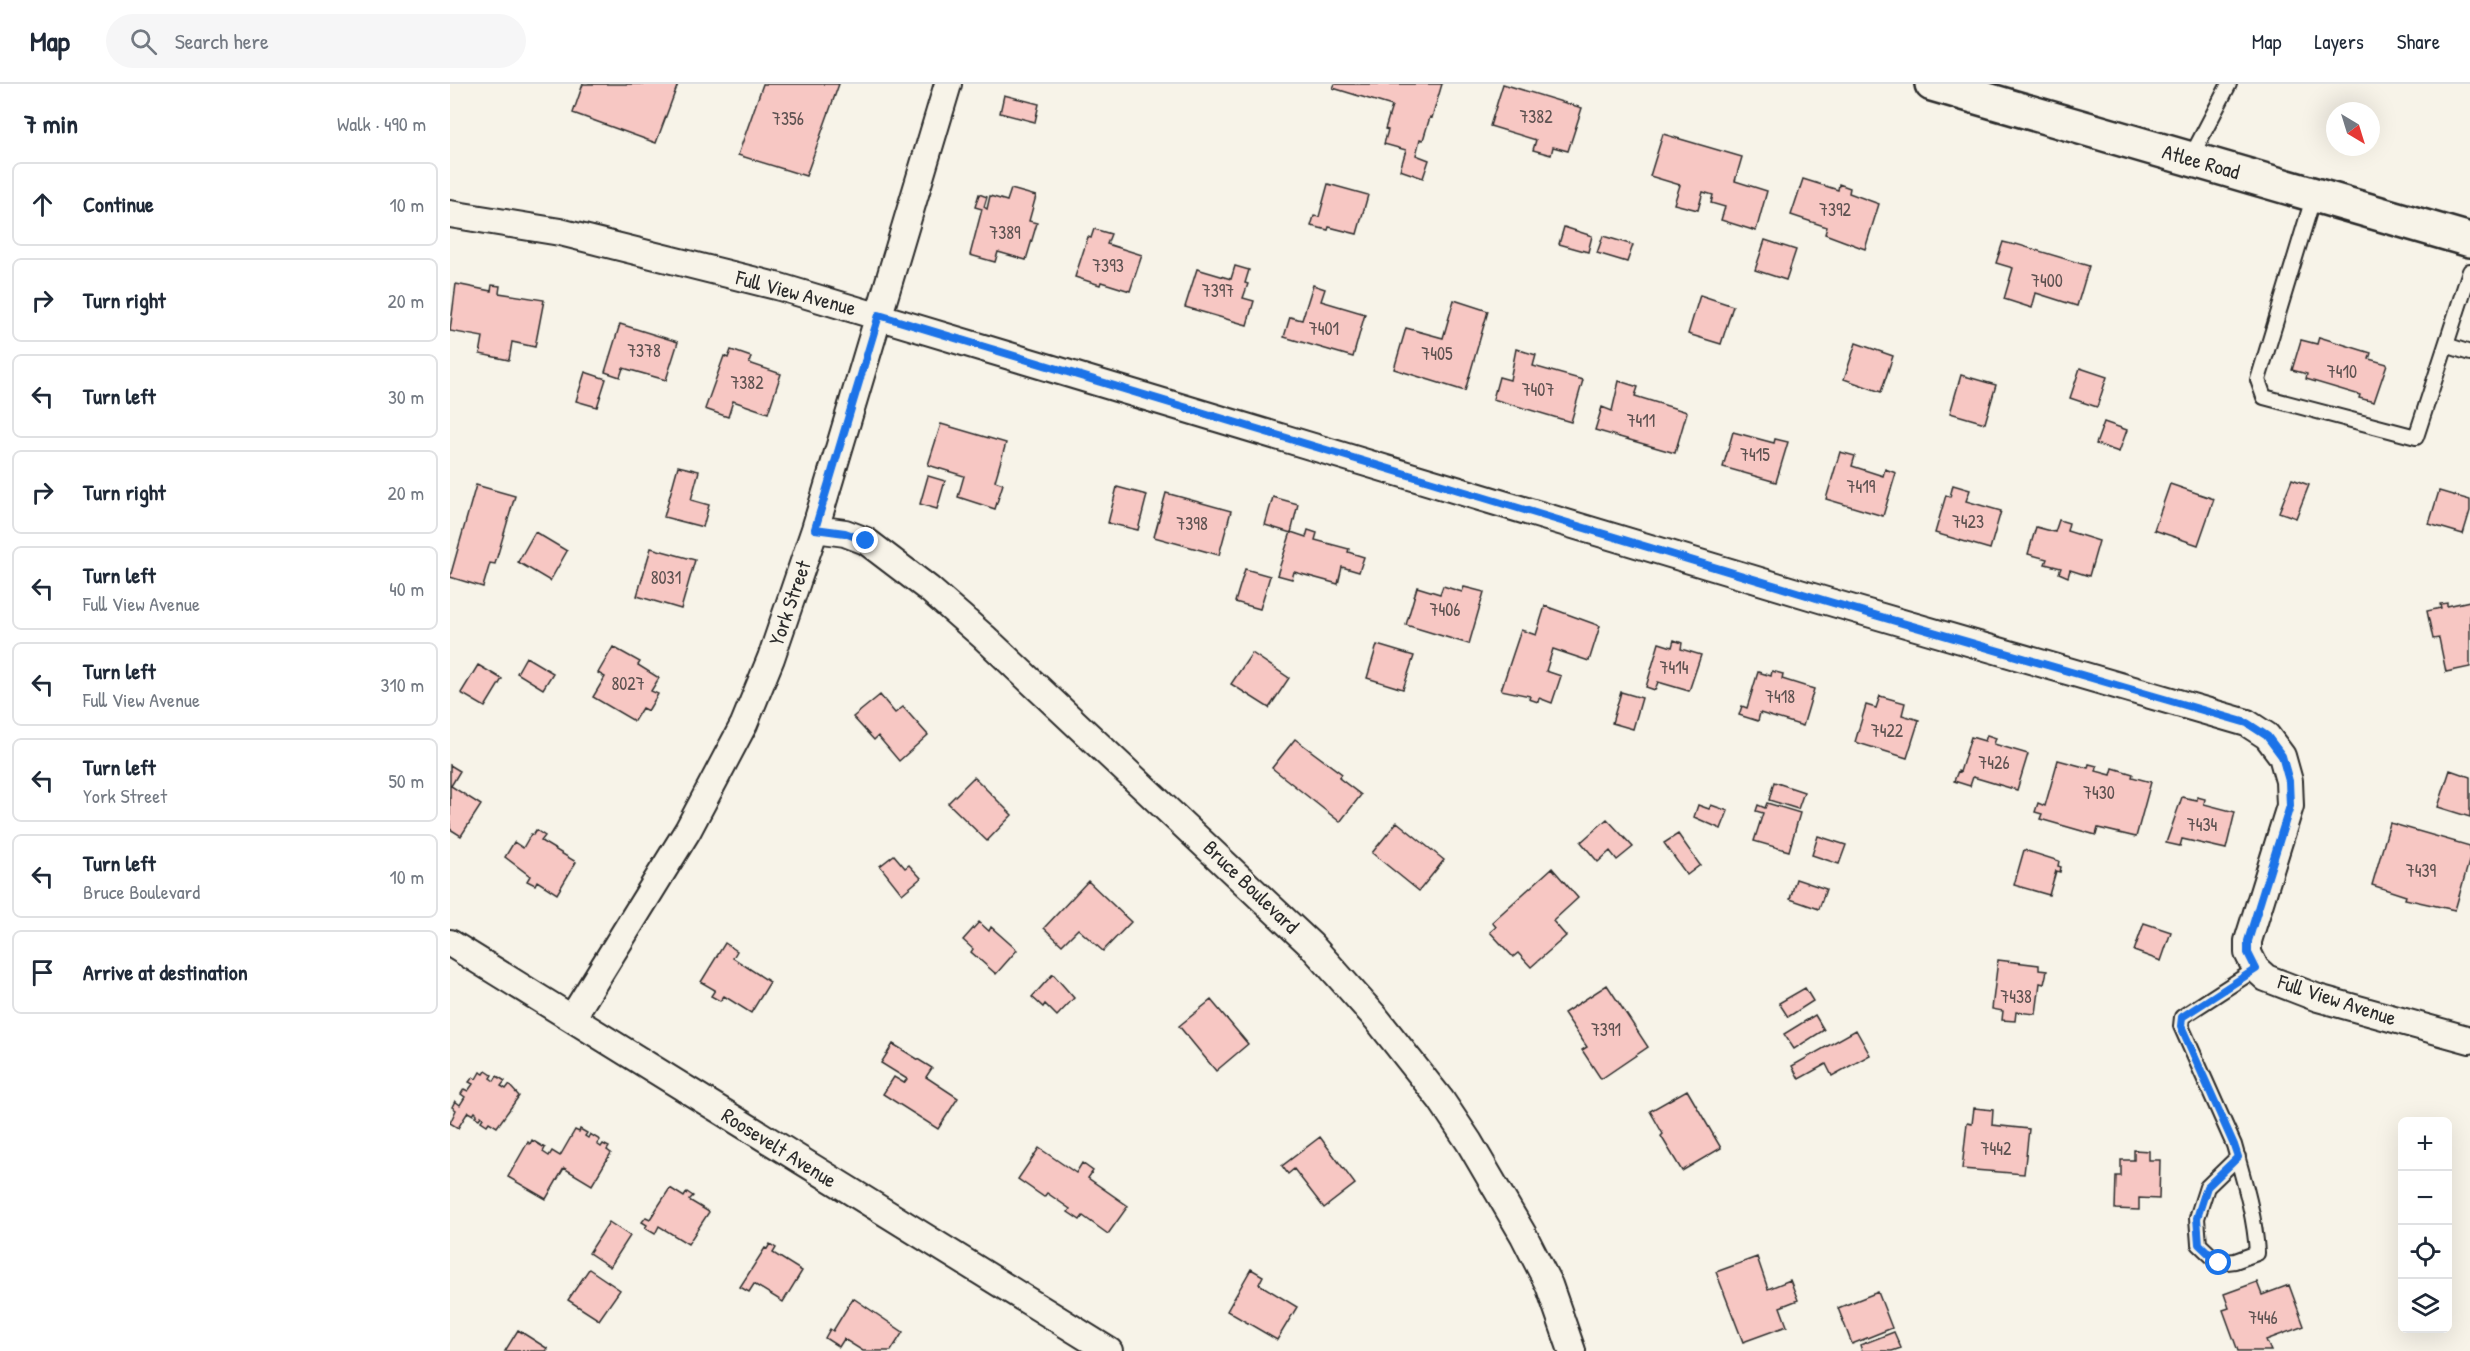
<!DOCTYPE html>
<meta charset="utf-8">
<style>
body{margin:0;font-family:"Patrick Hand",sans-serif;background:#f6f6f7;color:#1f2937}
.controls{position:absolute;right:18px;bottom:18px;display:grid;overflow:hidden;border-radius:9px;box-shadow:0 6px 24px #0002}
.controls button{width:54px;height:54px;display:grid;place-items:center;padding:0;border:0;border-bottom:2px solid #e0e1e3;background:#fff;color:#1f2937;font:30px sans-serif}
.compass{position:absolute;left:1876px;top:18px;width:54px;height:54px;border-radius:50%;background:#fff;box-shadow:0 6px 24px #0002;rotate:142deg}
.stop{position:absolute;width:18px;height:18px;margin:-14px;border:4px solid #1a73e8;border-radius:50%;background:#fff}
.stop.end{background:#1a73e8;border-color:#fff;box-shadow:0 2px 6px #0008}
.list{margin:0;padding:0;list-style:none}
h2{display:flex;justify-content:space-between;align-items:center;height:78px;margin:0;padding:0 24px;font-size:26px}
h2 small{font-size:20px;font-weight:400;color:#747a83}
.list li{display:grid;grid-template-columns:39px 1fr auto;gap:18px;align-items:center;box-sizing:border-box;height:84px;margin:0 12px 12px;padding:0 12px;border:2px solid #e0e1e3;border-radius:9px}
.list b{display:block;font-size:22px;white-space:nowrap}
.list p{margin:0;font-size:20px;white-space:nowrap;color:#747a83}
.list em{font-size:20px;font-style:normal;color:#747a83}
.icon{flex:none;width:33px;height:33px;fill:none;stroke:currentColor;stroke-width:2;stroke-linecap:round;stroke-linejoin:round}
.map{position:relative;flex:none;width:2020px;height:1267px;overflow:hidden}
header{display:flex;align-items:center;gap:36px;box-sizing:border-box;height:84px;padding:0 30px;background:#fff;border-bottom:2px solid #e0e1e3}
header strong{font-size:28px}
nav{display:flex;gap:33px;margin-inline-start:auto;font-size:21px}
.search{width:420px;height:54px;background:#f6f6f7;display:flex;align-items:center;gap:15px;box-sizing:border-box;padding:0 21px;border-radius:33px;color:#747a83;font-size:22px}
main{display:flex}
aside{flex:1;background:#fff}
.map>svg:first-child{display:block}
.building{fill:#f7c7c3;stroke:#2b2b2b;stroke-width:1.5}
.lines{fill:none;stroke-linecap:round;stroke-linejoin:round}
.service-casing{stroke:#2b2b2b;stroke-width:18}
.minor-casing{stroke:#2b2b2b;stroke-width:30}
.secondary-casing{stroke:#2b2b2b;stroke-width:38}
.service{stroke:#f7f3e8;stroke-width:14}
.minor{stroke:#f7f3e8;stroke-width:26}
.secondary{stroke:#f7f3e8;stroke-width:33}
.route{stroke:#1a73e8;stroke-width:8}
.labels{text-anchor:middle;stroke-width:6;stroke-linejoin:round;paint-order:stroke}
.number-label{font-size:18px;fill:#5e5251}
.street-label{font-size:21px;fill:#2b2b2b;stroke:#f7f3e8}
</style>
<header>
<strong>Map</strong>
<div class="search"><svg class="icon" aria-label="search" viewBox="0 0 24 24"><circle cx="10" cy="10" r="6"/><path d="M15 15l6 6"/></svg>Search here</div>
<nav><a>Map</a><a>Layers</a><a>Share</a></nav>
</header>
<main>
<aside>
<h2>7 min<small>Walk · 490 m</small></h2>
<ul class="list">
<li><svg class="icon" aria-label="ahead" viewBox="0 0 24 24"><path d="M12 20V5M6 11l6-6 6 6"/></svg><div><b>Continue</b></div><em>10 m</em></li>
<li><svg class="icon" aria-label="right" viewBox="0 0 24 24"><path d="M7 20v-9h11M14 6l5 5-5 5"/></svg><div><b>Turn right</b></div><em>20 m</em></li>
<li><svg class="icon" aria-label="left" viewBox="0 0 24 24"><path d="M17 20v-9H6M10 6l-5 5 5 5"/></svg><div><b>Turn left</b></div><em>30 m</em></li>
<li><svg class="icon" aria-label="right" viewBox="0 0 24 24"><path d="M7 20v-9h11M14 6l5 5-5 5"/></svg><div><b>Turn right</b></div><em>20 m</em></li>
<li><svg class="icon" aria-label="left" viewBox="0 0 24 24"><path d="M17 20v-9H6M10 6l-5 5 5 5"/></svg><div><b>Turn left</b><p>Full View Avenue</p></div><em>40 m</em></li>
<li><svg class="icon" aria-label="left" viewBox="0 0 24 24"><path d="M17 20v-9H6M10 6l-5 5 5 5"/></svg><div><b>Turn left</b><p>Full View Avenue</p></div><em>310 m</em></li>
<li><svg class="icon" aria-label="left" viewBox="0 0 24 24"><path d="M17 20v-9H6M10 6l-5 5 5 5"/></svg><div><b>Turn left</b><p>York Street</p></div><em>50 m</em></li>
<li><svg class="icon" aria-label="left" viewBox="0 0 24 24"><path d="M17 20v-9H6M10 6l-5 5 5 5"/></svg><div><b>Turn left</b><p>Bruce Boulevard</p></div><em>10 m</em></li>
<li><svg class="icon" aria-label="arrive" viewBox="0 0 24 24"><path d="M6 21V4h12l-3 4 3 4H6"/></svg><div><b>Arrive at destination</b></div></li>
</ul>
</aside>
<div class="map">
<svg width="2020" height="1267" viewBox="0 0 2020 1267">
<rect width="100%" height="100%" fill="#f7f3e8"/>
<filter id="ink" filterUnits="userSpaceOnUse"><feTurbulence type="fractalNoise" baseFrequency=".0167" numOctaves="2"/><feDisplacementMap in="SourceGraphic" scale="12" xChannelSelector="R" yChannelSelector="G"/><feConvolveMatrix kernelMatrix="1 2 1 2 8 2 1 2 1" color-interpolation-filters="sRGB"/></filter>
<g filter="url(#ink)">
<path class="building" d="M133 0H228L206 59 123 29Z
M313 0H389L356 92 288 71Z
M885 0H992L982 34 980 33 973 56 970 55 966 71 979 76 973 94 950 86 956 66 934 60 938 46 935 45 942 22 883 4Z
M1053 0 1132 24 1118 67 1103 63 1101 71 1083 66 1086 56 1040 42Z
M554 11 589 20 585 38 550 29Z
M1213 50 1292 73 1285 97 1317 107 1306 147 1271 136 1275 123 1261 119 1263 111 1253 108 1248 126 1224 120 1230 101 1200 92Z
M1353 95 1388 106 1389 100 1400 104 1399 109 1429 120 1415 165 1375 150 1377 143 1341 131Z
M878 100 918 111 907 150 879 143 878 146 861 142 864 132 869 133Z
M561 105 586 112 579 137 587 139 576 176 548 168 545 178 520 171 532 125 525 123 529 110 537 113 534 123 537 125 540 112 557 117Z
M1114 143 1142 152 1138 168 1109 160Z
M644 145 661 150 657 160 692 171 680 207 651 198 650 201 625 193 638 153 641 154Z
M1153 152 1183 161 1177 178 1147 169Z
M1315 156 1346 166 1336 196 1305 186Z
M1553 158 1565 161 1566 160 1639 182 1627 222 1586 209 1582 224 1554 215 1563 184 1546 179Z
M785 182 799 186 795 199 798 200 793 214 804 217 797 241 735 223 747 185 781 195Z
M6 200 41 207 42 201 50 202 49 209 94 216 85 263 62 258 59 276 30 270 33 253 0 247Z
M863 201 875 205 871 217 915 230 903 273 834 253 840 233 852 236Z
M1250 211 1283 222 1271 260 1238 250Z
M1004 216 1038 227 1015 307 944 285 956 244 993 254Z
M170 240 228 258 216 296 173 284 170 293 155 288Z
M1869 253 1921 269 1919 275 1937 280 1924 318 1909 314 1910 311 1856 295 1857 290 1842 286 1851 256 1867 260Z
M1406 259 1443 272 1431 308 1394 295Z
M1066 265 1086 271 1083 282 1133 296 1121 338 1043 315 1049 293 1060 296Z
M281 266 301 273 299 279 331 290 318 329 283 317 278 333 255 325 274 272 278 274Z
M1630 284 1657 293 1647 323 1620 314Z
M135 288 156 295 147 323 126 317Z
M1511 291 1546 301 1535 339 1500 329Z
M1169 297 1188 303 1185 312 1237 328 1225 369 1145 346 1152 323 1162 327Z
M1654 338 1677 346 1669 368 1646 360Z
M491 340 556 359 545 397 553 400 545 425 508 413 514 392 478 381Z
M1283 348 1324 359 1325 355 1338 358 1326 398 1273 383Z
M1390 368 1405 372 1402 382 1433 392 1435 385 1446 389 1433 432 1376 415Z
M228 382 249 387 241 416 259 421 253 443 214 433Z
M478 392 495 397 487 425 470 420Z
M1842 395 1859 401 1846 434 1829 428Z
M1720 400 1764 415 1748 461 1704 446Z
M26 401 65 412 45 480 40 479 33 503 0 493Z
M1503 401 1520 406 1516 417 1551 427 1540 465 1485 449 1496 411 1500 413Z
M667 403 697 411 688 446 658 439Z
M1989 407 2020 416V427L2013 450 1979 440Z
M716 409 781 427 769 471 704 453Z
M823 413 848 420 841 449 815 441Z
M1609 436 1619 439 1617 447 1649 457 1639 492 1620 486 1618 493 1609 489 1611 484 1595 480 1597 475 1578 470 1586 443 1605 448Z
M858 446 867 449 865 456 899 465 898 468 914 473 909 488 892 483 888 500 844 488 842 495 827 491 841 448 856 453Z
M85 448 117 467 100 497 68 478Z
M201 464 245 476 231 525 187 512Z
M795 485 820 492 810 525 785 518Z
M993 502 1012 508 1014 503 1034 508 1019 560 956 541 967 503 990 510Z
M2020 517V583L1996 588 1989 554 1983 555 1977 527 1991 524 1990 520 1997 519V522Z
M1095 522 1150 542 1139 577 1103 565 1096 587 1111 592 1102 619 1089 614 1088 618 1079 615 1080 612 1051 606 1071 546 1086 551Z
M1224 556 1232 559 1231 565 1251 571 1239 607 1208 598 1205 606 1196 603 1209 559 1222 563Z
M927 561 964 572 953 605 917 594Z
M163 563 190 578 188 581 209 594 201 607 208 610 198 627 192 624 184 637 143 613 155 593 148 589Z
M802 569 839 594 819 624 781 600Z
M76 573 103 589 93 605 67 589Z
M28 581 52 595 35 623 11 609Z
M1322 587 1333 590 1332 595 1364 605 1353 642 1310 629 1308 637 1289 631 1292 622 1297 624 1308 588 1321 592Z
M1171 608 1192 614 1183 645 1162 639Z
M430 611 445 629 453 623 478 651 449 677 428 652 424 656 403 633Z
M1430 612 1455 619 1452 631 1469 636 1457 674 1405 658 1416 621 1426 624Z
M1537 651 1546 654 1544 660 1578 670 1567 706 1523 693 1520 702 1504 697 1508 687 1510 688 1521 653 1535 657Z
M845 655 892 690 889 694 911 711 890 738 822 684Z
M1608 676 1638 684 1639 680 1647 682 1646 687 1661 691 1663 684 1683 690 1682 693 1701 698 1686 753 1648 744 1646 751 1590 735 1592 730 1585 728 1588 719 1595 722Z
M0 681 10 687 1 702 31 721 11 752 0 745Z
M2000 686 2020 693V733L1988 723Z
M524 693 562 731 537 757 498 719Z
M1324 698 1354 708 1348 725 1319 716Z
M1732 713 1747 716V713L1755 715 1754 720 1785 728 1776 765 1732 755 1730 762 1716 759Z
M1317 719 1350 729 1339 767 1304 757 1313 729 1306 727 1308 721 1315 724Z
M1248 721 1259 725 1261 721 1278 727 1271 745 1244 733Z
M1157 735 1183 763 1167 776 1160 767 1148 778 1131 758Z
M947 738 994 776 969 807 922 769Z
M1940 739 2020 762V774L2005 826 1955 815 1956 812 1922 801Z
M86 746 95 752 91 757 126 778 107 810 87 797 85 801 77 797 80 792 55 773 64 758 73 764 81 750 83 751Z
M1228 750 1250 781 1237 791 1214 759Z
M1368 752 1396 761 1389 780 1362 771Z
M1574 766 1609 777 1608 782 1611 783 1610 788 1606 787 1599 811 1564 801Z
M444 771 455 784 459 781 471 794 452 810 430 782Z
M1102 784 1128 814 1103 837 1116 852 1081 883 1068 869 1063 873 1040 848 1046 843 1042 838Z
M1346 795 1376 805 1369 825 1340 815Z
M638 797 681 838 653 867 628 845 612 861 594 844Z
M529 838 539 847 541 843 567 866 546 890 521 868 523 865 513 856Z
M1694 839 1721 848 1711 877 1684 867Z
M275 859 287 867 283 874 320 898 301 929 274 912 270 917 261 912 265 906 251 898Z
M1548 876 1589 881V886L1597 887 1594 900 1590 899 1586 930 1566 928 1565 937 1552 936 1553 927 1542 925Z
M603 890 624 914 607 932 595 920 593 923 582 913Z
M1157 901 1198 963 1151 995 1132 966 1137 963 1114 929Z
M1355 904 1363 917 1338 933 1329 919Z
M761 916 798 960 766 987 729 942Z
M1365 931 1374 946 1344 965 1334 950Z
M1406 946 1420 971 1382 992 1376 980 1349 995 1342 982Z
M443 960 482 984 476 993 508 1014 488 1045 433 1010 444 993 454 999 457 995 431 979Z
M36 987 42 991 40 994 44 997 47 992 55 997 51 1002 56 1005 59 1001 69 1012 47 1043 39 1038 37 1041 31 1037 33 1034 31 1032 29 1035 25 1033 27 1030 25 1028 23 1031 18 1028 8 1044 0 1039 6 1026 2 1023 5 1017 10 1021 15 1013 11 1010 14 1005 18 1007 23 1000 19 998 23 993 26 995 30 988 34 990Z
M1237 1006 1271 1064 1232 1087 1211 1052 1213 1050 1200 1027Z
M1524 1024 1543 1026 1542 1041 1579 1045 1574 1090 1512 1085 1517 1039 1522 1040Z
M130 1045 137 1049 135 1052 138 1054 140 1050 150 1056 147 1060 151 1063 153 1060 159 1063 157 1066 161 1069 142 1101 114 1084 96 1115 58 1093 78 1058 80 1060 82 1056 95 1064 93 1068 99 1072 102 1067 110 1072 125 1046 129 1048Z
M870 1053 905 1100 874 1124 844 1085 838 1090 832 1082Z
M589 1064 626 1089 632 1079 643 1087 638 1094 678 1122 658 1150 633 1132 630 1136 618 1128 620 1125 597 1109 594 1113 568 1095Z
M1684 1066 1699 1067V1076H1710L1709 1115 1689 1114V1126L1665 1125 1666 1092H1671V1076H1684Z
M220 1104 234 1113 237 1108 243 1112 239 1116 259 1128 238 1160 209 1142 205 1150 195 1144 197 1141 192 1138 196 1133 200 1135Z
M159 1138 180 1152 160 1183 139 1169Z
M320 1160 326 1164 323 1169 352 1187 333 1218 304 1200 299 1208 290 1203 315 1164 317 1165Z
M1307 1173 1318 1205 1340 1196 1348 1216 1330 1223 1337 1242 1293 1258 1266 1188Z
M139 1185 170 1206 149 1236 118 1216Z
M801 1185 813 1192 809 1200 847 1223 827 1256 777 1227Z
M1807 1198 1812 1211 1839 1201 1854 1242 1816 1256 1821 1267H1788L1773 1226 1779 1224 1774 1210Z
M1428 1208 1442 1244 1402 1260 1388 1224Z
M403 1214 453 1248 441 1267H413L394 1255 389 1263 375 1254 380 1245 383 1247Z
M68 1246 98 1265 96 1267H55Z
M1444 1248 1451 1264 1442 1267H1412L1410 1261Z"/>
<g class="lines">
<defs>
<path id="service" d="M1740 75 1779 0
M1864 111 1808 296 1814 313 1966 353 2020 187
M1996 261 2020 269
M1788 1073 1757 1103 1747 1134 1749 1160 1769 1179 1785 1177 1807 1169C1805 1132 1794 1097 1784 1061L1731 942 1732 933 1806 885"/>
<path id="minor" d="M0 130 110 148 330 203 1373 516 1797 639 1817 652 1832 672 1839 697 1840 722 1798 857V869L1806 885 1816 894 1868 914 2020 956
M365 445 395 449 416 457 479 505 534 553 861 861 926 934 991 1016 1019 1058 1074 1152 1099 1201 1122 1267
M0 859 659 1267
M122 934 238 746 294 640 321 574 365 445 498 0"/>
<path id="secondary" d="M1482 0 2020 156"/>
</defs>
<use href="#service" class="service-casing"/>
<use href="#minor" class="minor-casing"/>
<use href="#secondary" class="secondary-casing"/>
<use href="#service" class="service"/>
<use href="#minor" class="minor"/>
<use href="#secondary" class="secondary"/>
</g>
</g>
<g class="lines" filter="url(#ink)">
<path class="route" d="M416 457 395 449 365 445 429 231 1373 516 1797 639 1817 652 1832 672 1839 697 1840 722 1798 857V869L1806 885 1732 933 1731 942 1784 1061 1788 1073 1757 1103 1747 1134 1749 1160 1769 1179"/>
</g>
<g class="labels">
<g class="number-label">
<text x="1086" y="39">7382</text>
<text x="338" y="41">7356</text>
<text x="1385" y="132">7392</text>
<text x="555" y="155">7389</text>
<text x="658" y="188">7393</text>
<text x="1597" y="203">7400</text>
<text x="768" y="213">7397</text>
<text x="874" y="251">7401</text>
<text x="194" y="273">7378</text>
<text x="987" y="276">7405</text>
<text x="1892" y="294">7410</text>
<text x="297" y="305">7382</text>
<text x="1088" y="312">7407</text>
<text x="1191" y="343">7411</text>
<text x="1305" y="377">7415</text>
<text x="1411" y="409">7419</text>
<text x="1518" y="444">7423</text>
<text x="742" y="446">7398</text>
<text x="216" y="500">8031</text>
<text x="995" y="532">7406</text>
<text x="1224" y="590">7414</text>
<text x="178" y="606">8027</text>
<text x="1330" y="619">7418</text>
<text x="1437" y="653">7422</text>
<text x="1544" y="685">7426</text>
<text x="1649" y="715">7430</text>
<text x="1752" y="747">7434</text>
<text x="1971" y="793">7439</text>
<text x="1566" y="919">7438</text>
<text x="1156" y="952">7391</text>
<text x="1546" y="1071">7442</text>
<text x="1813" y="1240">7446</text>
</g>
<g class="street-label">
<text transform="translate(1751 78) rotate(16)" y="7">Atlee Road</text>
<text transform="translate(346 209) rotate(15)" y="7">Full View Avenue</text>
<text transform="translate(340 519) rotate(-71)" y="7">York Street</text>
<text transform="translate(801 803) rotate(44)" y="7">Bruce Boulevard</text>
<text transform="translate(1887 916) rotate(18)" y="7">Full View Avenue</text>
<text transform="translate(329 1064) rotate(32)" y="7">Roosevelt Avenue</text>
</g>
</g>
</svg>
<div class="controls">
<button>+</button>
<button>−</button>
<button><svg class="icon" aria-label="locate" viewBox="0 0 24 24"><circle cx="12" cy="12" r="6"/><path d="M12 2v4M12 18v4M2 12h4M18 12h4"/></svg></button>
<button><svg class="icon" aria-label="layers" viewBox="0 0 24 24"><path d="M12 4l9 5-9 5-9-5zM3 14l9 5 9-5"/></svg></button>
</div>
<svg class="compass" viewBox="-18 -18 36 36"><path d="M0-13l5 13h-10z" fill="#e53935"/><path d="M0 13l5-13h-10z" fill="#747a83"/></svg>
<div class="stop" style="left:1769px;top:1179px"></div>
<div class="stop end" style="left:416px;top:457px"></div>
</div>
</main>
